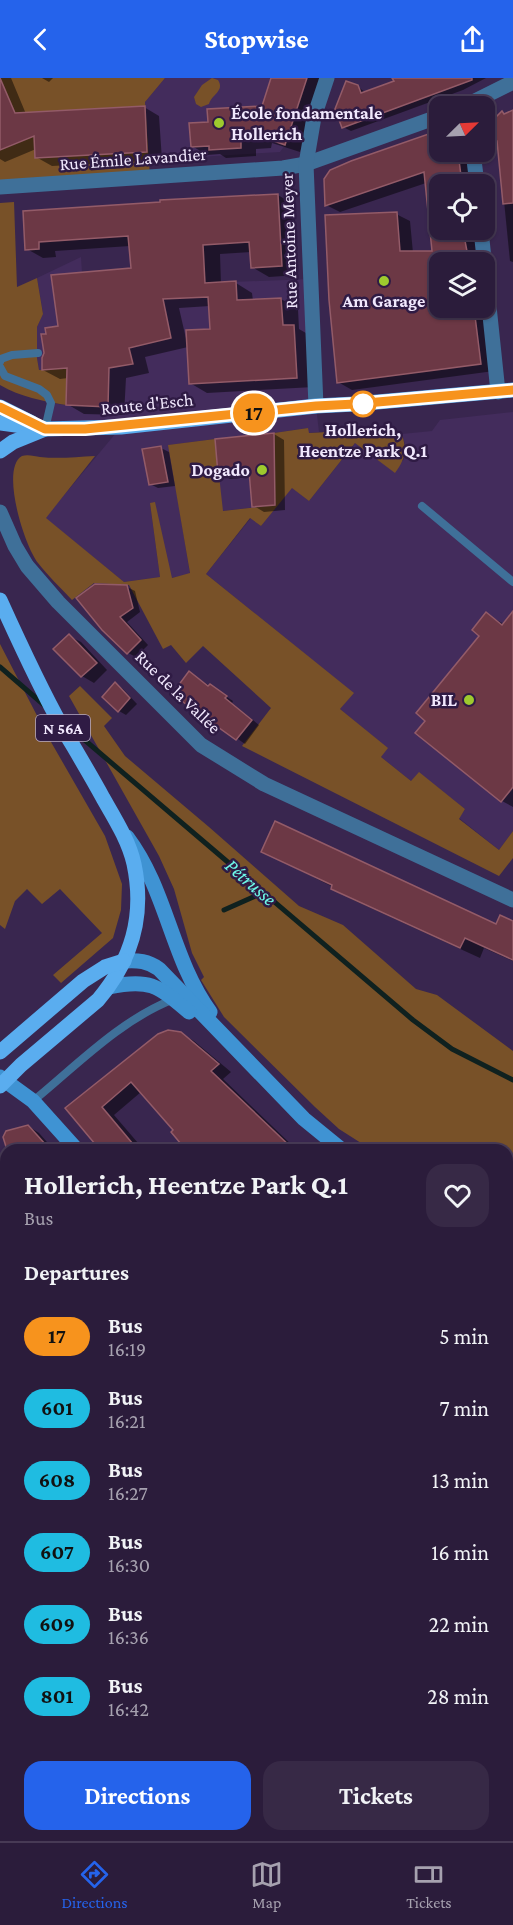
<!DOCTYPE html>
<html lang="en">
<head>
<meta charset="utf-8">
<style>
  body { margin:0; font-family:"Crimson Pro",serif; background:#372946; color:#f1f3f6; height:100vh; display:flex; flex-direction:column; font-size:22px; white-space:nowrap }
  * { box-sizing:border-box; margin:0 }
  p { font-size:20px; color:#a6a1af }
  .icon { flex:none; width:33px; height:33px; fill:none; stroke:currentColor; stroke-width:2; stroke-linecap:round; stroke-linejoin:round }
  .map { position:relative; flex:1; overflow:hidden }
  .panel { position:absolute; left:0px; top:1066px; width:513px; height:698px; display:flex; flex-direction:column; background:#2b1c3b; border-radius:18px 18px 0 0; box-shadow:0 2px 4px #0004,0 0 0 2px #473a55 }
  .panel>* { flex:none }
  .badge { padding:0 12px; border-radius:20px; font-size:21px; line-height:39px }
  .needle { width:39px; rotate:66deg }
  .buttons { position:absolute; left:429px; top:18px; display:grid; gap:12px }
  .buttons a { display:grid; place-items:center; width:66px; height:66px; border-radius:12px; background:#2b1c3b; box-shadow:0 2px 4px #0004,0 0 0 2px #473a55; font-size:30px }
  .map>.badge { position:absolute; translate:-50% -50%; box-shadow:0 0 0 3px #fff }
  h2 { padding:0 24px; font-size:22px; line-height:54px }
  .round { display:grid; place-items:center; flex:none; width:63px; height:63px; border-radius:18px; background:#372946 }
  .overview { display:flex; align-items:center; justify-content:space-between; height:102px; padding:0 24px }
  h1 { font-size:28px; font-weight:700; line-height:45px }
  .primary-button { display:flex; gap:12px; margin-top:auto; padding:12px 24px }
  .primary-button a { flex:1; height:69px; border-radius:18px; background:#2563eb; color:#fff; font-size:24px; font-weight:700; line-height:69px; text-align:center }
  .primary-button a+a { background:#372946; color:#f1f3f6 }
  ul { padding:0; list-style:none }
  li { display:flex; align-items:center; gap:18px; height:72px; padding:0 24px }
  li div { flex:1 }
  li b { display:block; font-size:22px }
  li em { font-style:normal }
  li .badge { min-width:66px; font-weight:700; text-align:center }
  header { display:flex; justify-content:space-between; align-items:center; height:78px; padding:0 24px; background:#2563eb; color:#fff; font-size:27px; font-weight:700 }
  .dock { display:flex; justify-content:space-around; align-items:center; height:84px; border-top:2px solid #473a55; background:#2b1c3b; font-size:16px; color:#a6a1af }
  .dock a { display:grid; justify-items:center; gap:3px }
  .dock .current { color:#2563eb }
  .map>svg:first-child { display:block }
</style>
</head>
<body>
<header><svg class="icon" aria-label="back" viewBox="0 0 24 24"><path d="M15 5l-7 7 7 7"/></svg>Stopwise<svg class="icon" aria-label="share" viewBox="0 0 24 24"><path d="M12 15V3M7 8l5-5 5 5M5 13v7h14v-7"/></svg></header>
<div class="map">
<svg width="513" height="1763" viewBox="0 0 513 1763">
  <rect width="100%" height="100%" fill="#39264f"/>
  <!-- built -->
  <g fill="#432c5c">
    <path d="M165,0H307L285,67L280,74L149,82L145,24Z"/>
    <path d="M152,172L163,222L206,219L207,205L310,201L316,328L319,354L308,355V350L274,355L275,427L222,433L215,361L169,367L190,496L171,500L150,425L160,499L124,504L45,440L121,349L45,351L51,325L65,327L67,291L39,292L37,280V249L43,235L37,200L81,179L82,195L130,190L129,174Z"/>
    <path d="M513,334V753L499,772L459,740L465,731L419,695L411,703L381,679L387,670L340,631L353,615L206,496L251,440L261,448L292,409L309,423L356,364L403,383L406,370L402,356L432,353L440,342Z"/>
    <path d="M0,1119L6,1142V1758H507V1546L513,1552V1763H0Z"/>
  </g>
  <!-- green -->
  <g fill="#785128">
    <path d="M0,0H165L145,24L150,99L0,109Z"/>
    <path d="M212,0L218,2C225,13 212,16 209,26L201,29L196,26L194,19L202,7Z"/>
    <path d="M14,124L17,209L37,200L43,236L37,249V280L39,292L67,290L66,327C42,323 21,319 0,307V125Z"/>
    <path d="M308,350L309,355L386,351L402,356C407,373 405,381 395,395L355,365L309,423L292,410L261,448L250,440L206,496L354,615L340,631L388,670L381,679L411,703L419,694L465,731L459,741L499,772L513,753V780L499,798L242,668L271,630L203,568L186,585L171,567L163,571L129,507L94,505L72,522C61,510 48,498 38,485C24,467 0,390 22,378C27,376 35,378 40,379C58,381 76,379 95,378L46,440L124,504L160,499L150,425L155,424L172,500L190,495L168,367L215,361L223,433L275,427L274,355Z"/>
    <path d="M0,566L47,657L105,758L122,806L121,832L113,860L61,905L53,897L102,855L60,811L42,826L27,811L15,823L5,851L0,847Z"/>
    <path d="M80,608L112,640L104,648L125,678L209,749L299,828L343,847L416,911L437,917L513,973V1104H507V1072H372L339,1051L315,1029L224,939L201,902L204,899L192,875L174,811L159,778L69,618Z"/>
    <path d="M6,1707V1758H143L145,1763H0V1708Z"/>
  </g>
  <!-- shadow -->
  <g fill="#0007" fill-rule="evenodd">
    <path d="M0,0H11L26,36L144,29L159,38L162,82L52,88L36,79V71L5,84L0,81Z"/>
    <path d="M42,0H53L49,4Z"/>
    <path d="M273,0H324L300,74L272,65L271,70L256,71V78L226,80L220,76L207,77L192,68L210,46L263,29Z"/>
    <path d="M400,0H486L463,12L351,53L343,49L357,8L366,15L396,4Z"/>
    <path d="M513,33V184L510,183L498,63L505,37Z"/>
    <path d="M440,74H469L473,106H440V152H475L482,184H440V230H484L494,293L352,312L338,304L396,136L410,143L413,175L433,174L426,105L340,134L326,127Z"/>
    <path d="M278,117L294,127L298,197L269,199L252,189L251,174L220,176L221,206L236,205L252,215L253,223L281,221L298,231L299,251L311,258L314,309L207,315L190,305L188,269L145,279L149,295L126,300L124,337L84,336L67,326L68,300L60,301L43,292L60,250L132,192L130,168L55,173L56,179L43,180L27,171L24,134ZM210,228L211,252L187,265L179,230Z"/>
    <path d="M274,356L284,362L285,432L264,434L254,428L251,399L230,401L219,395Z"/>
    <path d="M161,370L169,374L175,408L158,410L150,406Z"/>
    <path d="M127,509L135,513L140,534L127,544L148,567L136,579L128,575L103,551Z"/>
    <path d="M486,536L504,546L513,536V729L502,723L481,557Z"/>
    <path d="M69,558L81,564L107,592L94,605L82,598L56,571Z"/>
    <path d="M190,595L233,623L232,625L259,647L245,666L174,616Z"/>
    <path d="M116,606L123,611L137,626L126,637L119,633Z"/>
    <path d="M263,774L497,848L513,844V883L484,870L480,880L351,821L332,810L333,809Z"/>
    <path d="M181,955L194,963L231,994L223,1001L297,1072H188L173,1054L175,1052L141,1014L114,1037L144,1072H102L67,1031Z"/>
    <path d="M28,1048L39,1055L54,1072H9L5,1059Z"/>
    <path d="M507,1156L513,1157V1279L507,1280Z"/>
    <path d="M0,1182L6,1185V1380L0,1355Z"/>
    <path d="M507,1304L513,1314V1372L507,1376Z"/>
    <path d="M6,1420V1619L0,1623V1423Z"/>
    <path d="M513,1421V1528L507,1521V1426Z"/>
    <path d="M507,1572L513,1578V1602L507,1607Z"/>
    <path d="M513,1629V1638L508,1634Z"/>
    <path d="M513,1651V1763H439L436,1758H507V1655Z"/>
    <path d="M190,1758H258L260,1763H192Z"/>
    <path d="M269,1758H338L341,1763H271Z"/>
  </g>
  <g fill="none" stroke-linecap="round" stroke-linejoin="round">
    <!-- stream -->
    <g stroke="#0f211f" stroke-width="5">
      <path d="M0,589L44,627"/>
      <path d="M67,647L413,942L452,971L513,1002"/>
      <path d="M224,832L262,815"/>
    </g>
  </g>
  <!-- building -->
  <g fill="#6c3845" stroke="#935b68" stroke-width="1.5">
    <path d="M0,0L15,35L145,28L147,74L35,80L34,58L0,72Z"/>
    <path d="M271,0H307L285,67L257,57L256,62L241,63V70L209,72V68L191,69L189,45L208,44L207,31L262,28Z"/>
    <path d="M392,0H472V2L342,50L335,31L346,3L358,7L361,15L394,3Z"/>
    <path d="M513,32V125L503,126L497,63L491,60L489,49L493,42L502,33L504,36Z"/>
    <path d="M440,52V74H458L461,98L440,102V152H463L469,184H440V230H474L481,286L337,305L329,222L325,137L397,134L400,173H432L424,94L325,128L324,101L330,92L351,83Z"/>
    <path d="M278,116L282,188L251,190L249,164L203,167L205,205L236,203L237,222L281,220L283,247H294L297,300L189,306L186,252L210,251L208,219L163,221L171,260L129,270L133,286L109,290L108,329L66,327L67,290L42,292V280L44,275L41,256H46L45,250L58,248L51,197L131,190L128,158L39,164V171L25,172L23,133L160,124V122Z"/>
    <path d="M274,355L275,427L252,429L249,393L218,396L215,361Z"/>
    <path d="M161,368L168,404L149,407L142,371Z"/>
    <path d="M95,506L127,507L133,530L120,539L141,562L127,576L102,552L76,520Z"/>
    <path d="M513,533V709L501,724L415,655L425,643L416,635L479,558L472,552L486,534L502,547Z"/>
    <path d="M69,556L97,585L81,599L53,571Z"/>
    <path d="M189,593L208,608L210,606L227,618L225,620L252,642L236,662L172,616Z"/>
    <path d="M115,604L130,620L118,634L102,619Z"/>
    <path d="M275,743L496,846L500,837L513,843V882L465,860L460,870L331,811L332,807L261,774Z"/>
    <path d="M168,952L181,954L219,986L211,993L294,1072H186L171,1054L173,1052L131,1004L102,1029L138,1072H100L65,1030L158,956Z"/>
    <path d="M28,1047L46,1067L35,1072H7L3,1059L6,1053Z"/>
  </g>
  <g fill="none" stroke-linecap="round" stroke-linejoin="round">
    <!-- lane -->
    <g stroke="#3f7099" stroke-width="8">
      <path d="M0,284L1,281L12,277L38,275"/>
      <path d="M0,289L5,298L39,311L47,317L51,325L45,351"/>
      <path d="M422,428L513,504"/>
      <path d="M33,1023C77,987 120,942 174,921"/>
    </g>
    <!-- street -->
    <g stroke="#3f7099" stroke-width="15">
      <path d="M465,28L513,4"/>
      <path d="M473,74L477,106"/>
      <path d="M0,109L283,90L306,86L440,38"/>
      <path d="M481,152L498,314"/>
      <path d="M316,328L306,86L314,39L327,0"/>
      <path d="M0,434L15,468L27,488L58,524L201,667L264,706L513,822"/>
      <path d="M507,1393L513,1390"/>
      <path d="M0,1491L6,1489"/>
      <path d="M507,1610L513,1605"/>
    </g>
    <!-- secondary -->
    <g stroke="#3f93d3" stroke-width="15">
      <path d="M127,759C167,812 171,880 210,934"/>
      <path d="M124,883C138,882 148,883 159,891L304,1041L342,1072"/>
      <path d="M109,909C150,900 158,908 189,934"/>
      <path d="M0,999L33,1023L77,1072"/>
      <path d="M507,1120L513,1121"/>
      <path d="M507,1546L513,1552"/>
    </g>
    <!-- primary -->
    <g stroke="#5aadef" stroke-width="15">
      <path d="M0,329L32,345"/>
      <path d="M0,345L45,351L121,349L316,328L355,326L513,312"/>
      <path d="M0,373L13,364L45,351"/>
      <path d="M0,522C19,564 39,608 62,649C76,673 90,696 103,720C115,741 129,763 134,786C145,838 132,882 98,922L21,987L0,1008"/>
      <path d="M0,974L83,903L105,889L124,883"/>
      <path d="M0,1119L6,1142"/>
      <path d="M166,1758L168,1763"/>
    </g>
  </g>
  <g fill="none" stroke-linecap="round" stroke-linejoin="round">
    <defs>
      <path id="line" d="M0,329L45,351H85L316,328L355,326L513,312"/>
    </defs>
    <!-- line casing -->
    <use href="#line" stroke="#fff" stroke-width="14"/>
    <!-- line -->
    <use href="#line" stroke="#f7931d" stroke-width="9"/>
  </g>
  <!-- markers -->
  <g fill="#9eca2e" stroke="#2f1b44" stroke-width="2">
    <circle cx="219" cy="45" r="6"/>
    <circle cx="384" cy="203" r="6"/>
    <circle cx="262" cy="392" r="6"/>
    <circle cx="469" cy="622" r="6"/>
  </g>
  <circle fill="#fff" stroke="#f7931d" stroke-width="3" cx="363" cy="326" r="12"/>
  <g text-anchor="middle" stroke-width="5" stroke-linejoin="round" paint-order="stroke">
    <!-- shield labels -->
    <rect fill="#2f1b44" stroke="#b7aac6" stroke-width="1.5" x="36" y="637" width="54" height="26" rx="4.5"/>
    <g font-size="16" font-weight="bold" fill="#f1e8fd">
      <text x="63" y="656">N 56A</text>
    </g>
    <!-- poi labels -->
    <g font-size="18" font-weight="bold" fill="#f1e8fd" stroke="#2f1b44" text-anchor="end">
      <text x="231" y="41" text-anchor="start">École fondamentale<tspan x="231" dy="21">Hollerich</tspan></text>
      <text x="384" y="229" text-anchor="middle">Am Garage</text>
      <text x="250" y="398">Dogado</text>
      <text x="457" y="628">BIL</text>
    </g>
    <!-- street labels -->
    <g font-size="18" fill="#f1e8fd" stroke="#2f1b44">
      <text transform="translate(133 81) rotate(-4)" y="6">Rue Émile Lavandier</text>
      <text transform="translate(289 163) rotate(-92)" y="6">Rue Antoine Meyer</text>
      <text transform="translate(147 326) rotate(-6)" y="6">Route d'Esch</text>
      <text transform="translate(178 614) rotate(44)" y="6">Rue de la Vallée</text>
    </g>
    <!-- stop labels -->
    <g font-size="18" font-weight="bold" fill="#f1e8fd" stroke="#2f1b44">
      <text x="363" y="358">Hollerich,<tspan x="363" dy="21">Heentze Park Q.1</tspan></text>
    </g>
    <!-- water labels -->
    <g font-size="20" font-style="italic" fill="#6ef9e9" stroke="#2f1b44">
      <text transform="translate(251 804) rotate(41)" y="7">Pétrusse</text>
    </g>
  </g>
</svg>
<div class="buttons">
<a><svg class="needle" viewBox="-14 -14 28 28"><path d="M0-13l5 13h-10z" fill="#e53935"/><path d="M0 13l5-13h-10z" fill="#a6a1af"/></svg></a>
<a><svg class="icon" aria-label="locate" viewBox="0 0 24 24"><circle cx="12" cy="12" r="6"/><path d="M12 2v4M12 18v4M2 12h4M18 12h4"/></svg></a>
<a><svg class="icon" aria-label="layers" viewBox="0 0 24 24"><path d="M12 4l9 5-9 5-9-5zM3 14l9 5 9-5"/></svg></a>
</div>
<b class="badge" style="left:254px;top:335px;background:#f7931d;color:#111">17</b>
<section class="panel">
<div class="overview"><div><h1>Hollerich, Heentze Park Q.1</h1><p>Bus</p></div><a class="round"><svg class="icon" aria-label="heart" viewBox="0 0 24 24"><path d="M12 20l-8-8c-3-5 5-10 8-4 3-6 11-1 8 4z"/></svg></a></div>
<h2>Departures</h2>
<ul>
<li><span class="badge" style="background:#f7931d;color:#111">17</span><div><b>Bus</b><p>16:19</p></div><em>5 min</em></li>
<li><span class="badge" style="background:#1fbce1;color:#111">601</span><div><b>Bus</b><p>16:21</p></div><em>7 min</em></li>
<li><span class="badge" style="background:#1fbce1;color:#111">608</span><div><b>Bus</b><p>16:27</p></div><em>13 min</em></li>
<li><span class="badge" style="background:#1fbce1;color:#111">607</span><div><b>Bus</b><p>16:30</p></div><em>16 min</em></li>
<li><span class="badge" style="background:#1fbce1;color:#111">609</span><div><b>Bus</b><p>16:36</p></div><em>22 min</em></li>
<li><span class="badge" style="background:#1fbce1;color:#111">801</span><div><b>Bus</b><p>16:42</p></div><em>28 min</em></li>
</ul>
<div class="primary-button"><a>Directions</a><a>Tickets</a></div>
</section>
</div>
<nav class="dock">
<a class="current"><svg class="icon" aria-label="directions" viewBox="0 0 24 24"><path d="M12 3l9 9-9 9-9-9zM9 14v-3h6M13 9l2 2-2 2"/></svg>Directions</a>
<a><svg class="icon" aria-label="map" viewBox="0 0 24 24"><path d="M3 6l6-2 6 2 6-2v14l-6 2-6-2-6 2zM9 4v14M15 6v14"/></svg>Map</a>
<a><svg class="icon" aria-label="tickets" viewBox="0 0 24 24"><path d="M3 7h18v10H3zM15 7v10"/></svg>Tickets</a>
</nav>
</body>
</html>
